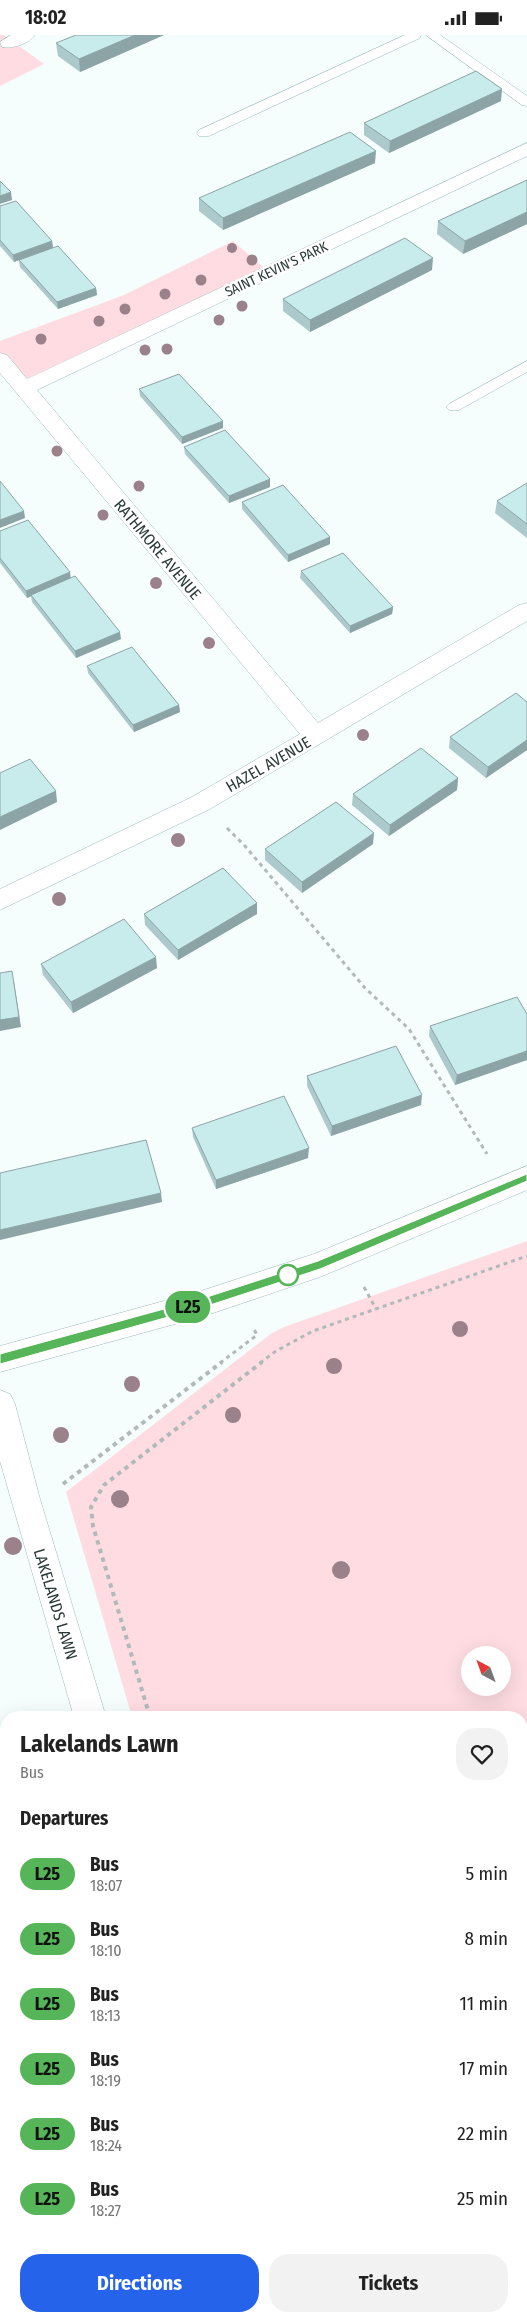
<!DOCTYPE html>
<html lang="en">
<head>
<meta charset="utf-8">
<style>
  body { margin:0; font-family:"Fira Sans Condensed",sans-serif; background:#f2f2f2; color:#222; height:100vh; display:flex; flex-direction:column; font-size:19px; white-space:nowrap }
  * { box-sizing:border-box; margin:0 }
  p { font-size:16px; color:#767676 }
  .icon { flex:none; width:28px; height:28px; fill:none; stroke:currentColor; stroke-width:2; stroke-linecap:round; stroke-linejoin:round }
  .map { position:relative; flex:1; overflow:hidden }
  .panel { position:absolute; left:0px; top:1676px; width:528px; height:611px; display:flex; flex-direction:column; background:#fff; border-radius:20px 20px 0 0; box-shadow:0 5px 20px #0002 }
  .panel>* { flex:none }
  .badge { padding:0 10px; border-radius:16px; font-size:18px; line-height:32px }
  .needle { width:32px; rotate:319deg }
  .controls { position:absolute; left:461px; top:1611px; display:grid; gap:10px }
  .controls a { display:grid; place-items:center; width:50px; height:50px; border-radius:50%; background:#fff; box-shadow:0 5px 20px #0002; font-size:25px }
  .map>.badge { position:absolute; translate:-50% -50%; box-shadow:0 0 0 2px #fff }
  h2 { padding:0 20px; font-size:19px; line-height:45px }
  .round { display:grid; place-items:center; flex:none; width:52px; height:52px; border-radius:20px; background:#f2f2f2 }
  .overview { display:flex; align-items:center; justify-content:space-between; height:85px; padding:0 20px }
  h1 { font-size:24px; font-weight:700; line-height:38px }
  .primary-button { display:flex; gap:10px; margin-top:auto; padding:10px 20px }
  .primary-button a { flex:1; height:58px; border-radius:20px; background:#2563eb; color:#fff; font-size:20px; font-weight:700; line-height:58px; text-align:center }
  .primary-button a+a { background:#f2f2f2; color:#222 }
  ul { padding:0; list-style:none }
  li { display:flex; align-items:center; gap:15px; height:65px; padding:0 20px }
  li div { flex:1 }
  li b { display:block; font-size:19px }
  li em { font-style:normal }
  li .badge { min-width:55px; font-weight:700; text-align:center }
  .status { display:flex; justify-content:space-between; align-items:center; height:35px; padding:0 25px; background:#fff; direction:ltr }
  .status svg { height:14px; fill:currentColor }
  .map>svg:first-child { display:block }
</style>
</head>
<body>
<div class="status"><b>18:02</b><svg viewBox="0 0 49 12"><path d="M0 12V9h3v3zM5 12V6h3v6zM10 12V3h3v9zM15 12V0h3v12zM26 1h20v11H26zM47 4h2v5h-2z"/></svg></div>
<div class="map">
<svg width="527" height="2287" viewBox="0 0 527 2287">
  <rect width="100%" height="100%" fill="#f6fdfd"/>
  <!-- green -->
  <g fill="#fedce2" fill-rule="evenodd">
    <path d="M0,0H4L44,29L0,51Z"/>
    <path d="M233,206L269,237L24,353L0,325V306L124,260Z"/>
    <path d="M527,1206V2135L521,2136V1682H132L66,1457L272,1298L284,1292ZM470,1620H502V1652H470Z"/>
  </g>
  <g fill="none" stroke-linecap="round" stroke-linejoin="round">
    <defs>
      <g id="service">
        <path d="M405,0H421L420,3L209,101H199L197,98L199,95Z"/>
        <path d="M426,0H440L527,61V71L522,70Z"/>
        <path d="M527,326V337L459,375H449L446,372L449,369Z"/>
      </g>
      <g id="minor">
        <path d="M11,0H35C29,9 12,14 2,12L0,7Z"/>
        <path d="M527,108V121L37,355L318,688L519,570L527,568V586L210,774L0,875V854L192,762L300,699L0,338V318L7,320L27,344Z"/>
        <path d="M0,1355L10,1359L15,1369L40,1464L106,1682H74L0,1426Z"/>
        <path d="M527,2166V2202L521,2203V2167Z"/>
        <path d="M103,2281H158L155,2287H100Z"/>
      </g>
      <path id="tertiary" d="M527,1131V1155L320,1242L204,1281L0,1337V1311L204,1255L314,1219Z"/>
    </defs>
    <!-- service casing -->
    <use href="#service" stroke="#9abcbd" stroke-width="1"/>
    <!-- minor casing -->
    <use href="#minor" stroke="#9abcbd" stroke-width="1"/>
    <!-- tertiary casing -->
    <use href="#tertiary" stroke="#9abcbd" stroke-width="1"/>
    <!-- path-far1 -->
    <g stroke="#b0baba" stroke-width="3" stroke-dasharray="4 4" stroke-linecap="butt">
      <path d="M227,793L245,811L365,953L409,994L487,1119"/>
      <path d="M364,1252L376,1274"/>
      <path d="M220,1328L257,1300L253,1292"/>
      <path d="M260,1328L276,1316L313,1296L527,1221"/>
    </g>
    <!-- path -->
    <g stroke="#b0baba" stroke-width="4" stroke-dasharray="4.5 4.5" stroke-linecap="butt">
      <path d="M63,1449L222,1327"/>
      <path d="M150,1682L93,1491L91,1472L104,1450L262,1327"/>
      <path d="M521,2093L527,2091"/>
    </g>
    <!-- service -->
    <use href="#service" fill="#fff" fill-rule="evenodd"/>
    <!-- minor -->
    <use href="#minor" fill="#fff" fill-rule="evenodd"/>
    <!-- tertiary -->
    <use href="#tertiary" fill="#fff" fill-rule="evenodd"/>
  </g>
  <!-- trees -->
  <g fill="#9b8189">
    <circle cx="232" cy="213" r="5"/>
    <circle cx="252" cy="225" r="5.5"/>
    <circle cx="201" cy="245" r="5.5"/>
    <circle cx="165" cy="259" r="5.5"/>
    <circle cx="242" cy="271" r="5.5"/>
    <circle cx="125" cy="274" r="5.5"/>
    <circle cx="219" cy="285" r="5.5"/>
    <circle cx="99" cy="286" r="5.5"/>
    <circle cx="41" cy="304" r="5.5"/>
    <circle cx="167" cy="314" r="5.5"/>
    <circle cx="145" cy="315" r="5.5"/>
    <circle cx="57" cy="416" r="5.5"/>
    <circle cx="139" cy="451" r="5.5"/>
    <circle cx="103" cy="480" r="5.5"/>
    <circle cx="156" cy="548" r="6"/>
    <circle cx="209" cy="608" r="6"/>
    <circle cx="363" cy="700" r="6"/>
    <circle cx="178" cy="805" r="7"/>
    <circle cx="59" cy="864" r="7"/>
    <circle cx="460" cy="1294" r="8"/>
    <circle cx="334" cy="1331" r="8"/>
    <circle cx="132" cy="1349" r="8"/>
    <circle cx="233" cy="1380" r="8"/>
    <circle cx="61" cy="1400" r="8"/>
    <circle cx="120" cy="1464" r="9"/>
    <circle cx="13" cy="1511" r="9"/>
    <circle cx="341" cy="1535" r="9"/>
  </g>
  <!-- wall -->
  <g fill="#accacb">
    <path d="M164,0L80,37L58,21L56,8Z"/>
    <path d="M501,66L389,118L364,100V88Z"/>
    <path d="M375,128L223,195L199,176V163Z"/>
    <path d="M527,145V189L463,219L437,199L438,186Z"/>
    <path d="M0,171L52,206L53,213L96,253L97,260L58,274L20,232L19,225L14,227L0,211Z"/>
    <path d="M432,235L310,297L283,276V264Z"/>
    <path d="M139,354L223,393L182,409L140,361Z"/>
    <path d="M184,412L270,444V452L229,468L185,419Z"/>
    <path d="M527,448V503L495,478L497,466Z"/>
    <path d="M242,467L330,509L288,527L242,474Z"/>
    <path d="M0,496L71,543L121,604L76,623L32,567L31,561L27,563L0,528Z"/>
    <path d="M301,536L393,572L392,579L350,598L300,543Z"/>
    <path d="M87,631L179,670L180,677L134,697L88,638Z"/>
    <path d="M527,667V715L486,743L449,713L450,702Z"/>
    <path d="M458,743L457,755L389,801L352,770L353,759Z"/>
    <path d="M373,809L302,858L265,825V814Z"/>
    <path d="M257,868V879L178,925L145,890L144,879Z"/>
    <path d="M41,929L157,933L73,978L43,940Z"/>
    <path d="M527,979V1025L455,1050L429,1001L430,991Z"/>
    <path d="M307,1041L421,1070L331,1101L307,1051Z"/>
    <path d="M192,1093L308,1123L216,1154L193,1102Z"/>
  </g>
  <!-- shaded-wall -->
  <g fill="#8ca4a5">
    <path d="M135,0H164L80,37L79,24Z"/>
    <path d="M502,54L501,66L389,118L390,106Z"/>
    <path d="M376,116L375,128L223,195V183Z"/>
    <path d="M11,157L12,165L0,169V161Z"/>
    <path d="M527,177V189L463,219L465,206Z"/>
    <path d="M52,206L53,213L14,227L13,220Z"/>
    <path d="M433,223L432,235L310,297V285Z"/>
    <path d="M96,253L97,260L58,274L57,267Z"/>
    <path d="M223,386V393L182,409V402Z"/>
    <path d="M270,444V452L229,468V461Z"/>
    <path d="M24,476L25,483L0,493V485Z"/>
    <path d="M330,502V509L288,527V520Z"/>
    <path d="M70,537L71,544L27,563L26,556Z"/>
    <path d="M393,572L392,579L350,598V591Z"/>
    <path d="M120,597L121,604L76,623L75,616Z"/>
    <path d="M179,670L180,677L134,697L133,690Z"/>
    <path d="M527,705V715L486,743L488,732Z"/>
    <path d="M458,743L457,755L389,801L390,790Z"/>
    <path d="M56,756L57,767L0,795V782Z"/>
    <path d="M374,798L373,809L302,858V847Z"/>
    <path d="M257,868V879L178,925V915Z"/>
    <path d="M156,922L157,933L73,978L71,967Z"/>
    <path d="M14,947L21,992L0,996V985Z"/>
    <path d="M527,1016V1025L455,1050L457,1040Z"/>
    <path d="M422,1060L421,1070L331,1101L332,1091Z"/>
    <path d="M309,1113L308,1123L216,1154V1145Z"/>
    <path d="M161,1158L162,1167L0,1205V1195Z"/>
    <path d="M0,1868L6,1895V1903L0,1876Z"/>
    <path d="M6,1936V1941L0,1943V1938Z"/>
    <path d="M6,2127V2129L0,2132V2129Z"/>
  </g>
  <!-- building -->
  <g fill="#c8ebec" stroke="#8ca4a5">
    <path d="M76,0H135L79,24L56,8Z"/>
    <path d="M476,36L502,54L390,106L364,88Z"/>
    <path d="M350,97L376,116L223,183L199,163Z"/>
    <path d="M527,145V177L465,206L438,186Z"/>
    <path d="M0,146L11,157L0,161Z"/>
    <path d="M16,166L52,206L13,220L0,205V171Z"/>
    <path d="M405,203L433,223L310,285L283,264Z"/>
    <path d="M58,211L96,253L57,267L19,225Z"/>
    <path d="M179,339L223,386L182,402L139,354Z"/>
    <path d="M225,395L270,444L229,461L184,412Z"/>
    <path d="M0,446L24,476L0,485Z"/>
    <path d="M527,448V489L497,466Z"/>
    <path d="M283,450L330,502L288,520L242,467Z"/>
    <path d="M28,485L70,537L26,556L0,523V496Z"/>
    <path d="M343,518L393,572L350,591L301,536Z"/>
    <path d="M75,541L120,597L75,616L31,560Z"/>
    <path d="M132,612L179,670L133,690L87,631Z"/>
    <path d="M516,658L527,667V705L488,732L450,702Z"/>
    <path d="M421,713L458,743L390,790L353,759Z"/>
    <path d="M30,724L56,756L0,782V738Z"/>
    <path d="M336,767L374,798L302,847L265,814Z"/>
    <path d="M223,833L257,868L178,915L144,879Z"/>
    <path d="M124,884L156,922L71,967L41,929Z"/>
    <path d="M12,936L19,982L0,985V938Z"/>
    <path d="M517,962L527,979V1016L457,1040L430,991Z"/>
    <path d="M396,1011L422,1060L332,1091L307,1041Z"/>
    <path d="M284,1061L309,1113L216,1145L192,1093Z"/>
    <path d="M146,1105L161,1158L0,1195V1138Z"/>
    <path d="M0,1876L6,1903V1936L0,1938Z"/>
    <path d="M6,1977V2127L0,2129V1979Z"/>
  </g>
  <!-- line -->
  <path fill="#56b559" stroke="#fff" d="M527,1139V1146L320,1234L204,1272L0,1329V1319L204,1263L318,1226Z"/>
  <!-- markers -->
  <circle fill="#fff" stroke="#56b559" stroke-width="2.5" cx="288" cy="1240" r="10"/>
  <g text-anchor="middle" stroke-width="5" stroke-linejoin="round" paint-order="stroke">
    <!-- far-street labels -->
    <g font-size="14" fill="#2b3939" stroke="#fff">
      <text transform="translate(276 234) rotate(-25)" y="5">SAINT KEVIN'S PARK</text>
    </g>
    <!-- street labels -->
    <g font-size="16" fill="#2b3939" stroke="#fff">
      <text transform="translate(158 514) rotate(50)" y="6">RATHMORE AVENUE</text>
      <text transform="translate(268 729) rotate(-30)" y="6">HAZEL AVENUE</text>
      <text transform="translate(56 1569) rotate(73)" y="6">LAKELANDS LAWN</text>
    </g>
  </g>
</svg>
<div class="controls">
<a><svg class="needle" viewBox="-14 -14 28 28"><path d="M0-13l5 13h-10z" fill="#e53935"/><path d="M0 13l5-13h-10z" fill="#767676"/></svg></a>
</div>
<b class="badge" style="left:188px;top:1272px;background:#56b559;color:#111">L25</b>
<section class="panel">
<div class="overview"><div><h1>Lakelands Lawn</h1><p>Bus</p></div><a class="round"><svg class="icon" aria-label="heart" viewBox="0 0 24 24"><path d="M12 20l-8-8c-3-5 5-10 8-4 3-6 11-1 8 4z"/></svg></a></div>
<h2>Departures</h2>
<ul>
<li><span class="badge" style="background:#56b559;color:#111">L25</span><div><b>Bus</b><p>18:07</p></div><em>5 min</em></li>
<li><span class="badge" style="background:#56b559;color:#111">L25</span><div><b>Bus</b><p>18:10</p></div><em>8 min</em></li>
<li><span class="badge" style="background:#56b559;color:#111">L25</span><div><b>Bus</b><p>18:13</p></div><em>11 min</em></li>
<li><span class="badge" style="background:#56b559;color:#111">L25</span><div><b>Bus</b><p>18:19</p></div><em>17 min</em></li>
<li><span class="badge" style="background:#56b559;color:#111">L25</span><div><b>Bus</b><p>18:24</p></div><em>22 min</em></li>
<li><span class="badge" style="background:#56b559;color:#111">L25</span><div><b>Bus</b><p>18:27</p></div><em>25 min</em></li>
</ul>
<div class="primary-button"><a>Directions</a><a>Tickets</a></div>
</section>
</div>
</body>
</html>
